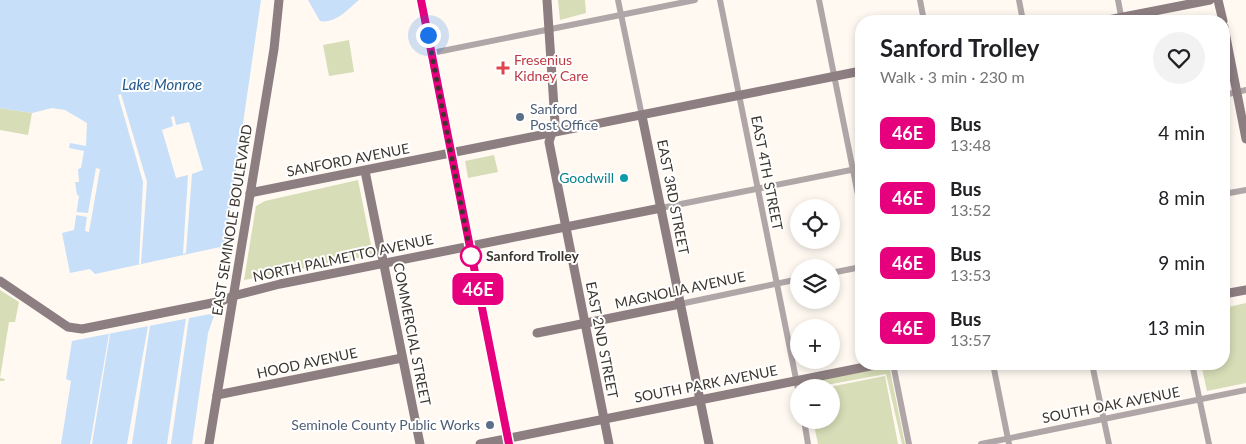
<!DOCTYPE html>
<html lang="en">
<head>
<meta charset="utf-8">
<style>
  body { margin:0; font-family:Lato,sans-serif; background:#f2f2f2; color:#202124; height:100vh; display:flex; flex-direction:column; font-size:19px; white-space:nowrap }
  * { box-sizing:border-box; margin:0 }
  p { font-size:16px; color:#757577 }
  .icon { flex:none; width:28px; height:28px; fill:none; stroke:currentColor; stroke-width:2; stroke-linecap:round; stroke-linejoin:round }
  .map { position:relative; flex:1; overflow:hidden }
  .drawer { position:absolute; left:855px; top:15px; width:375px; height:355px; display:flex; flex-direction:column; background:#fff; border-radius:20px; box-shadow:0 2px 8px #0003 }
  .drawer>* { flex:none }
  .badge { padding:0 10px; border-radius:8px; font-size:18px; line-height:32px }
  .tools { position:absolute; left:790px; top:199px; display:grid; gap:10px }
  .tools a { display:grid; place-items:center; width:50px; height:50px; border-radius:50%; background:#fff; box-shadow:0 2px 8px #0003; font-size:25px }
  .you { position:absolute; width:25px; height:25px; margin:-12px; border:4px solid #fff; border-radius:50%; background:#1a73e8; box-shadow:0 0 0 8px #1a73e833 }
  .map>.badge { position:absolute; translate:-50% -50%; box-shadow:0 0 0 2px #fff }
  .round { display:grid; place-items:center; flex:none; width:52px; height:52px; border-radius:26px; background:#f2f2f2 }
  .summary { display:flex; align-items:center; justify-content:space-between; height:85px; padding:0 25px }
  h1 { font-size:24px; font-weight:700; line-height:38px }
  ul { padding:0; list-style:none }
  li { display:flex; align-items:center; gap:15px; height:65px; padding:0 25px }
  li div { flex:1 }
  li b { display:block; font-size:19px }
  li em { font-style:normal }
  li .badge { min-width:55px; font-weight:700; text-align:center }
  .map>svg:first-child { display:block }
</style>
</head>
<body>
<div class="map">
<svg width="1246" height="444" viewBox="0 0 1246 444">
  <rect width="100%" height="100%" fill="#fff9f2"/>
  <!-- green -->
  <g fill="#d7ddb7">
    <path d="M558,0H585L586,13L560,20Z"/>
    <path d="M349,40L354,72L329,76L323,45Z"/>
    <path d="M0,108L32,113L28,135L0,130Z"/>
    <path d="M494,155L498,172L468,178L465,161Z"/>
    <path d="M358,180L373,255L244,280L256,206L265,201Z"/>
    <path d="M0,290L19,302L15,322H9L0,378L5,379L4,381H0Z"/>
    <path d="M1246,303V383L1207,391L1201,364H1224V308Z"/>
    <path d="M889,365L905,444H902L886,374L815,387H801L800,383Z"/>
    <path d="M885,376L898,444H818L813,420H831V388L829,387Z"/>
  </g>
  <!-- water -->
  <g fill="#c7dff8">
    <path d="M0,0H261L225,246L95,274L90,269L70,273L62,233L74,230L79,196L77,195L75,182H79L78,169L81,168L84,151L69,148L70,143L86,146L87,123L65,110L52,108L32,113L0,108Z"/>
    <path d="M308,0H359C348,9 336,24 320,21Z"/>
    <path d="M215,313L208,333L192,444H61L71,381L66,379L72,341Z"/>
  </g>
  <!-- pier -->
  <g fill="#fff9f2">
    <path d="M121,94L147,182L141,264H139L143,182L118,95Z"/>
    <path d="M174,116L176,125L189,122L203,170L192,174L186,253L183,254L188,175L176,178L162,130L173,126L171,117Z"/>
    <path d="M96,168L100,169L89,232L85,231L87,217L76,215V212L88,213Z"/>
    <path d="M186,318H189L171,444H167Z"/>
    <path d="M148,326H150L132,444H127Z"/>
    <path d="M109,334H110L92,444H90Z"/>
  </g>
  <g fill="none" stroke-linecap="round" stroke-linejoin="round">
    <!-- street -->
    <g stroke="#b0a6a8" stroke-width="6">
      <path d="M618,0L642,116"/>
      <path d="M720,0L799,394"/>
      <path d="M819,0L861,210"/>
      <path d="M920,0L924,21"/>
      <path d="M1019,0L1023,21"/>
      <path d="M1118,0L1122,21"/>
      <path d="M432,53L695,0"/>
      <path d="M1224,95L1246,90"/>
      <path d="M1224,194L1246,190"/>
      <path d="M661,208L861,168"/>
      <path d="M831,273L861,267"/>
      <path d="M680,304L799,279"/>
      <path d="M893,364L909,444"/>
      <path d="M993,364L1009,444"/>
      <path d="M1092,364L1109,444"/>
      <path d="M1192,364L1209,444"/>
      <path d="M804,420L808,444"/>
      <path d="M981,444L1246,390"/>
    </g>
    <!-- secondary -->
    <g stroke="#8d7e81" stroke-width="9">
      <path d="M421,0L509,444"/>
      <path d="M547,0L555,123L549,142L609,444"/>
      <path d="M1218,0L1223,21"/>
      <path d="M1103,21L1210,0"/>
      <path d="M1224,27L1246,139"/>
      <path d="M642,116L709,444"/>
      <path d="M365,171L420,444"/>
      <path d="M250,193L861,71"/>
      <path d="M0,281L68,327L82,329L222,301L233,296L280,284L661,208"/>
      <path d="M1224,294L1246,290"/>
      <path d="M537,333L680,304"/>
      <path d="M217,395L402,358"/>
      <path d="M209,444L274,49L279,0"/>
      <path d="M480,444L880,364"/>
    </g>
  </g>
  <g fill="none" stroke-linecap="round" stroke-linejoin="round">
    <defs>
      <path id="line" d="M421,0L509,444"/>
    </defs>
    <!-- line casing -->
    <use href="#line" stroke="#fff" stroke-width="11"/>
    <!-- line -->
    <use href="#line" stroke="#e6007e" stroke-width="8"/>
    <!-- walk -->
    <path stroke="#3c362f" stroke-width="5" stroke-dasharray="0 9" d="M428,35L471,256"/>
  </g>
  <!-- markers -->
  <path fill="#e0444e" stroke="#fff" stroke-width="2" d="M500.5 60.5h5v5h5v5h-5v5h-5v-5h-5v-5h5z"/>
  <g fill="#5c6f8a" stroke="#fff" stroke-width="2">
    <circle cx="520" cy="117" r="5"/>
    <circle cx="490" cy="425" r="5"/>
  </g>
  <circle fill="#0f9aa8" stroke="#fff" stroke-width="2" cx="624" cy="178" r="5"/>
  <circle fill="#fff" stroke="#e6007e" stroke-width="2.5" cx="471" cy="256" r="10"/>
  <g text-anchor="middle" stroke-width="4" stroke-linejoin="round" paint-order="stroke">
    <!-- health labels -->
    <g font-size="14" fill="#be3a42" stroke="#fff" text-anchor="start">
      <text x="514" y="65">Fresenius<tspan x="514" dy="16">Kidney Care</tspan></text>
    </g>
    <!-- service labels -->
    <g font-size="14" fill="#4e5e75" stroke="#fff" text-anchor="start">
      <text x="530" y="114">Sanford<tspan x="530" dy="16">Post Office</tspan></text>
      <text x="480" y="430" text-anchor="end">Seminole County Public Works</text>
    </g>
    <!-- street labels -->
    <g font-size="14" fill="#3c362f" stroke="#fff">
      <text transform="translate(348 160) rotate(-11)" y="5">SANFORD AVENUE</text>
      <text transform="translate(767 173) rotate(79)" y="5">EAST 4TH STREET</text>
      <text transform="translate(673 197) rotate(79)" y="5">EAST 3RD STREET</text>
      <text transform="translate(232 220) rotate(-81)" y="5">EAST SEMINOLE BOULEVARD</text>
      <text transform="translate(343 258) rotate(-12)" y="5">NORTH PALMETTO AVENUE</text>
      <text transform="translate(680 290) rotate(-12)" y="5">MAGNOLIA AVENUE</text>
      <text transform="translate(412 334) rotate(79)" y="5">COMMERCIAL STREET</text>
      <text transform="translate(602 340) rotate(79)" y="5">EAST 2ND STREET</text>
      <text transform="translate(307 363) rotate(-12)" y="5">HOOD AVENUE</text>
      <text transform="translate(706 384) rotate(-11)" y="5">SOUTH PARK AVENUE</text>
      <text transform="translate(1111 405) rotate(-11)" y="5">SOUTH OAK AVENUE</text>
    </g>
    <!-- culture labels -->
    <g font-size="14" fill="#0d838f" stroke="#fff" text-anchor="end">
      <text x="614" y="183">Goodwill</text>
    </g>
    <!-- stop labels -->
    <g font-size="14" font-weight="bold" fill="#3c362f" stroke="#fff" text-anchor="start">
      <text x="486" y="261">Sanford Trolley</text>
    </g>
    <!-- water labels -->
    <g font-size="15" font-style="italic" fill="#23588c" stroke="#fff">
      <text x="162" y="90">Lake Monroe</text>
    </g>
  </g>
</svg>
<div class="tools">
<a><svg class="icon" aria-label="locate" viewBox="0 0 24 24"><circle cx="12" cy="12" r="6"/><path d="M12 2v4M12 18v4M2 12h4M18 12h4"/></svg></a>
<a><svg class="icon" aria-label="layers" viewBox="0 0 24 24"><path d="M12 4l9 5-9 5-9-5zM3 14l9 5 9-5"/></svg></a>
<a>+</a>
<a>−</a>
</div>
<div class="you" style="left:428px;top:35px"></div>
<b class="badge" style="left:478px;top:289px;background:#e6007e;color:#fff">46E</b>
<section class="drawer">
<div class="summary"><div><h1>Sanford Trolley</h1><p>Walk · 3 min · 230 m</p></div><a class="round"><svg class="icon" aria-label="heart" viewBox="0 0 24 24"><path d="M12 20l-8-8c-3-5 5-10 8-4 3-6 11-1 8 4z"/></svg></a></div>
<ul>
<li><span class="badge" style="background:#e6007e;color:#fff">46E</span><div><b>Bus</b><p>13:48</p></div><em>4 min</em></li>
<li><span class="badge" style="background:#e6007e;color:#fff">46E</span><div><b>Bus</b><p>13:52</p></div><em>8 min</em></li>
<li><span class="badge" style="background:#e6007e;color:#fff">46E</span><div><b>Bus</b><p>13:53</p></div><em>9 min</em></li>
<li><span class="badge" style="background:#e6007e;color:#fff">46E</span><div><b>Bus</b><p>13:57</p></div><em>13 min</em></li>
</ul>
</section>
</div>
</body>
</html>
